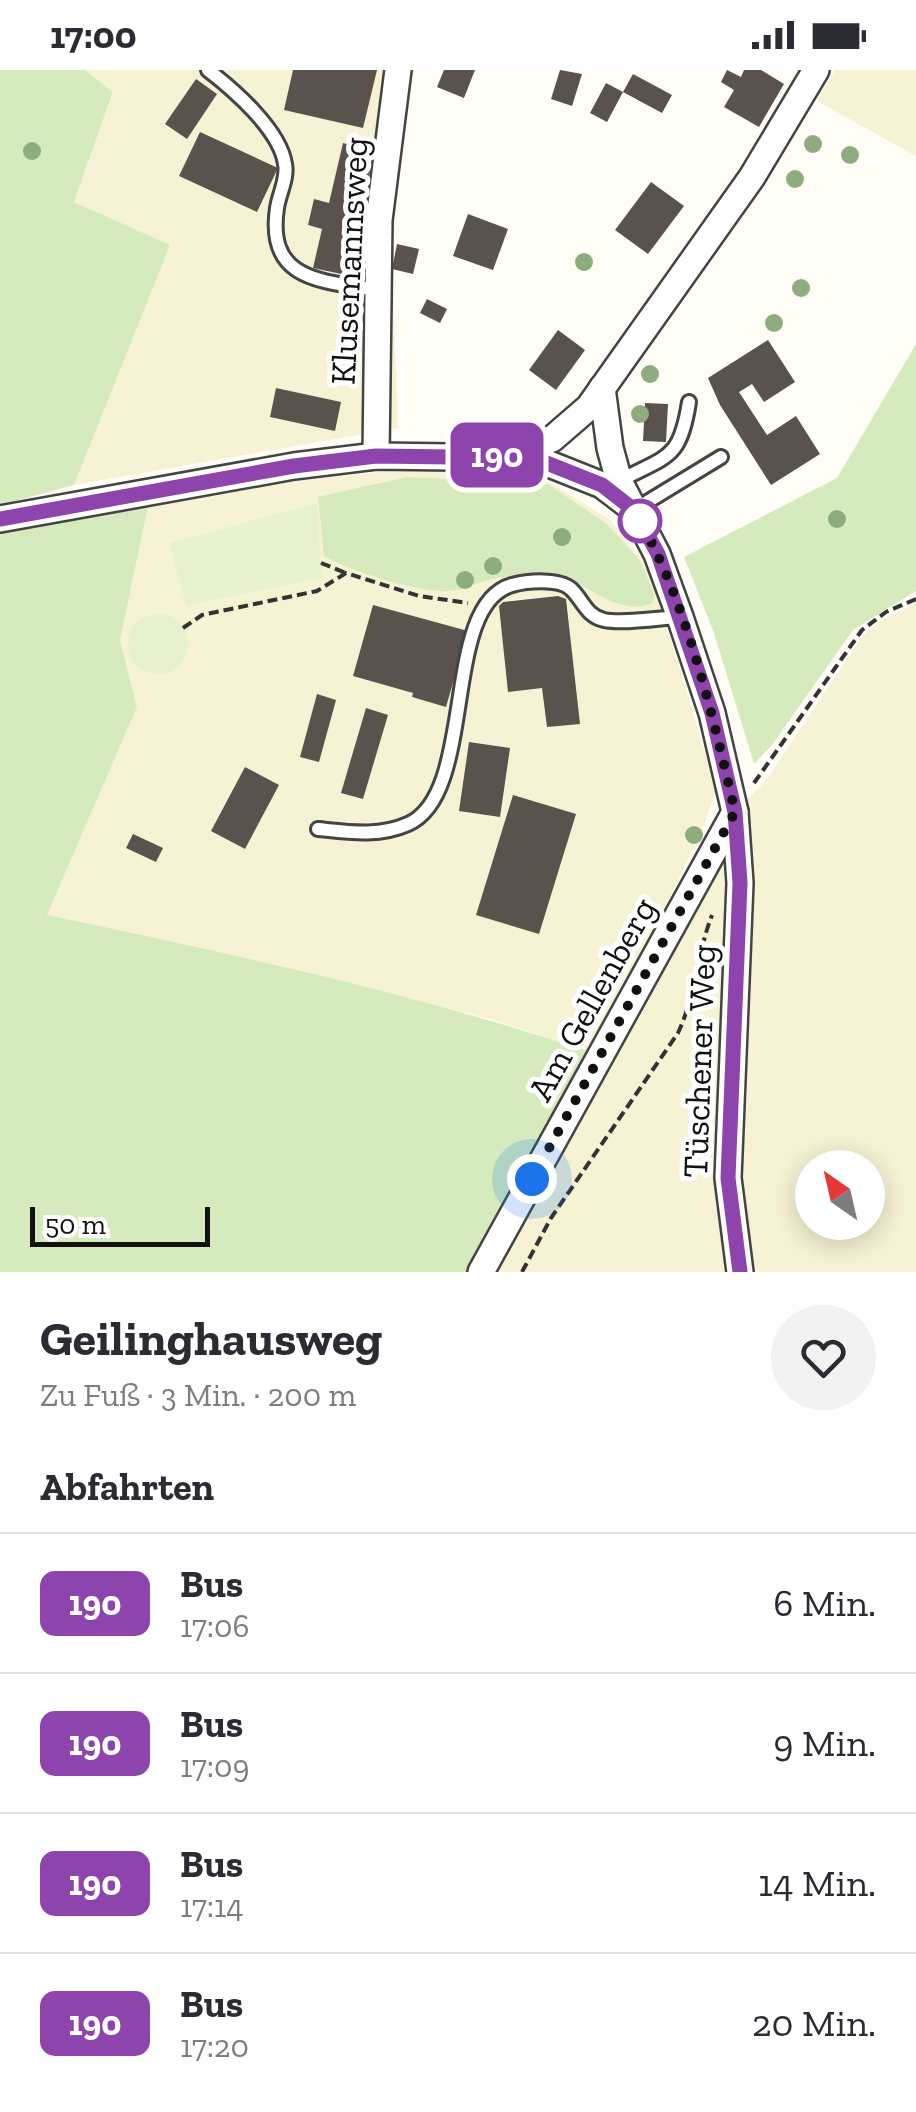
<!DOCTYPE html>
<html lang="de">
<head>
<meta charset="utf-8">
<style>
  body { margin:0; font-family:"Zilla Slab",serif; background:#f2f2f3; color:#2b2b33; height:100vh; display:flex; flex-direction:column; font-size:38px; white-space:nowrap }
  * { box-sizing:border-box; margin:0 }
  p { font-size:32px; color:#7c7c81 }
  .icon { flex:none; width:55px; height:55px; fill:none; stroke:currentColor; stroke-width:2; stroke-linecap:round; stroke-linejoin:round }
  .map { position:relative; height:1202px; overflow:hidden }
  .panel { display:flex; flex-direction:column; background:#fff; flex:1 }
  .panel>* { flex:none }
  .badge { padding:0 20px; border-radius:15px; font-size:35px; line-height:65px }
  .needle { width:65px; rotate:326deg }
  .fabs { position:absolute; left:795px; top:1080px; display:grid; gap:20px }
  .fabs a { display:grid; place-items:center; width:90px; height:90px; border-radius:50%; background:#fff; box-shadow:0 5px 25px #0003; font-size:50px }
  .scale { position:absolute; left:30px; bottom:25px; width:180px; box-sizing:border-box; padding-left:10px; border:5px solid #111; border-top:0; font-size:28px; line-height:35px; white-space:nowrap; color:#111; -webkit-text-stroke:8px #fff; paint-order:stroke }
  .you { position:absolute; width:50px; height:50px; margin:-25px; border:8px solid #fff; border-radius:50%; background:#1a73e8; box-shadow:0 0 0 15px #1a73e833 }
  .map>.badge { position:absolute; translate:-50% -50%; box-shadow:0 0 0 5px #fff }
  h2 { padding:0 40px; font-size:38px; line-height:90px }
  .round { display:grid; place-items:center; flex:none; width:105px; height:105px; border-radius:52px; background:#f2f2f3 }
  .headline { display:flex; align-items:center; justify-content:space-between; height:170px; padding:0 40px }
  h1 { font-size:48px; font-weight:700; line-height:75px }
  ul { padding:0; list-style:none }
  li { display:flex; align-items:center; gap:30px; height:140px; padding:0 40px; border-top:2px solid #e1e1e2 }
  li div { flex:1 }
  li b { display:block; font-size:38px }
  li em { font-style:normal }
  li .badge { min-width:110px; font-weight:700; text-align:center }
  .status { display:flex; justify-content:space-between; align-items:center; height:70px; padding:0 50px; background:#fff; direction:ltr }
  .status svg { height:28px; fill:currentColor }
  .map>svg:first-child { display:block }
</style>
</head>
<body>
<div class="status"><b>17:00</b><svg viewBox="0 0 49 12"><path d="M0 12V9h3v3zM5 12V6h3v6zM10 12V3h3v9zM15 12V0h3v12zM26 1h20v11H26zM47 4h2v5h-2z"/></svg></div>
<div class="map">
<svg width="916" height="1202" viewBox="0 0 916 1202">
  <rect width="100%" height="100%" fill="#fffdf5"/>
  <!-- farmland -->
  <g fill="#f6f3d4" fill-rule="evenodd">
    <path d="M85,0H414L391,157L398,358L74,415L169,175L74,132L113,23Z"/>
    <path d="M835,0H916V86L817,31Z"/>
    <path d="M407,399L550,412L610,450L641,488L653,511L716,719L705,753L597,984L491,949L47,845L137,637L120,570L148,437L290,412Z"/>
    <path d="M916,533V1202H487L746,731L767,709L861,568L883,549ZM812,1098H868V1152H812Z"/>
  </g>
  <!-- green -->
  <g fill="#d5ebbd">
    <path d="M0,0H85L113,22L74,132L170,175L74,415L0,435Z"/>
    <path d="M916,274V521L853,560L772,675L754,694L714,563L684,487L837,408Z"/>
    <path d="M407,407L548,414L607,454L639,489L655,525L652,533C620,548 587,513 558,505C544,501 504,506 489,510C476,513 464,520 451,521C417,523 354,502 324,486L318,427Z"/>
    <path d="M148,437L120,570L137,637L47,845C233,884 417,924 597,984L476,1202H0V457Z"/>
  </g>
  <!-- pitch -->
  <g fill="#e6f2cf">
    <path d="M317,433L322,508L186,536L170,473Z"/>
    <circle cx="158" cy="574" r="30"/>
  </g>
  <!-- building -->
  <g fill="#5a524d">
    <path d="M293,0H377L363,58L284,40Z"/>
    <path d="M444,0H475L464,28L437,17Z"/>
    <path d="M560,0L582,4L572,36L551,29Z"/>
    <path d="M727,0L741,7L744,0H761L784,14L759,57L724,37L734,20L721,12Z"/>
    <path d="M633,4L672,25L662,43L623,22L607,52L590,43L606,13L623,22Z"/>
    <path d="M196,9L217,24L187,69L165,54Z"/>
    <path d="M200,62L278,98L257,142L179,106Z"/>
    <path d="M343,73L375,81L346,205L313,198L322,159L308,155L314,129L329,133Z"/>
    <path d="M651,112L684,136L648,184L615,160Z"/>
    <path d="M468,144L508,159L493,200L453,186Z"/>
    <path d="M397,174L419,179L413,204L392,199Z"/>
    <path d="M427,229L447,239L440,253L420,243Z"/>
    <path d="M558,260L585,280L556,320L529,300Z"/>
    <path d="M768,270L795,312L764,332L752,314L739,322L767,365L796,346L820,384L771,415L720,335L708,308Z"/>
    <path d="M276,318L341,332L335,361L270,347Z"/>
    <path d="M645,333L668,334L666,372L643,371Z"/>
    <path d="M558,526L566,529L580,654L547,657L542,618L508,622L499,536L503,532Z"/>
    <path d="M373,535L468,561L446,637L412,627L413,623L353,606Z"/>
    <path d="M317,624L336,630L319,692L300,687Z"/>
    <path d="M366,638L388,645L363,729L341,723Z"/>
    <path d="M469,672L510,678L500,747L459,741Z"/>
    <path d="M245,697L279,715L245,779L211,761Z"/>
    <path d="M513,725L576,744L539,864L476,845Z"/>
    <path d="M133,764L163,778L156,792L126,778Z"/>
  </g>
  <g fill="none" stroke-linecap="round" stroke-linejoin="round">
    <defs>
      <g id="lane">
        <path d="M208,0C234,20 280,60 285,94C288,108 279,124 277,138C266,212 323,211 378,220"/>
        <path d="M619,411C668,385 680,390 689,332"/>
        <path d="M634,440L721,387"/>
        <path d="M318,759C348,762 379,767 408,754C478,723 440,535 512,515C527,511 559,508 571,519C583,530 586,546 604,550C623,554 659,548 680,547"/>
      </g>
      <g id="street">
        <path d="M602,318L610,378L619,411L657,484L680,547L712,643L735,742L740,813L728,1108L740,1202"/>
        <path d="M515,383L552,369L589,337L752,107L816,0"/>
        <path d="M376,386L379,150L398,0"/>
        <path d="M0,449L294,396L376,386L534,388L602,415L627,434"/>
        <path d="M481,1202L735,742"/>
      </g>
    </defs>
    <!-- lane casing -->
    <use href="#lane" stroke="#444" stroke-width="18"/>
    <!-- street casing -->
    <use href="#street" stroke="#444" stroke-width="30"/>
    <!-- path -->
    <g stroke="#333" stroke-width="4" stroke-dasharray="10 5" stroke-linecap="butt">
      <path d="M321,493L346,503"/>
      <path d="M183,558L202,545L317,521L346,503L419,526L468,533"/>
      <path d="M754,713L862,560L886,542L916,529"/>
      <path d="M522,1202L551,1148L678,963C696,924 697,884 712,845"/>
    </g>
    <!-- lane -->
    <use href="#lane" stroke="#fff" stroke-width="12"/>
    <!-- street -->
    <use href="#street" stroke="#fff" stroke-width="25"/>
  </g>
  <!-- trees -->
  <g fill="#8dad7f">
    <circle cx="813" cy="74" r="9"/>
    <circle cx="32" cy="81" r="9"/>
    <circle cx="850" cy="85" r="9"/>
    <circle cx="795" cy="109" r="9"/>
    <circle cx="584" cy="192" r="9"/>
    <circle cx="801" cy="218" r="9"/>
    <circle cx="774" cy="253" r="9"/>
    <circle cx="650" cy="304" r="9"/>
    <circle cx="640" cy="344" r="9"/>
    <circle cx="522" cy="359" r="9"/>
    <circle cx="480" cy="368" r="9"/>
    <circle cx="493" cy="406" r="9"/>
    <circle cx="837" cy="449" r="9"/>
    <circle cx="562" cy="467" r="9"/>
    <circle cx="493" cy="496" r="9"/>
    <circle cx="465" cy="510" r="9"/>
    <circle cx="694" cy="765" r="9"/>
  </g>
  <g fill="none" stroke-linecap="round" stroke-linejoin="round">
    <defs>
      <path id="line" d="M0,449L294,396L376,386L534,388L602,415L634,440L658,484L712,643L735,742L740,813L728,1108L740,1202"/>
    </defs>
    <!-- line casing -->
    <use href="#line" stroke="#fff" stroke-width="22"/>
    <!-- line -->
    <use href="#line" stroke="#8e44ad" stroke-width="15"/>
    <!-- walk -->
    <path stroke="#111" stroke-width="10" stroke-dasharray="0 18" d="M532,1109L735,742C714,650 687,533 640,451"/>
  </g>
  <!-- markers -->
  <circle fill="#fff" stroke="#8e44ad" stroke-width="5" cx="640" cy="451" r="20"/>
  <g text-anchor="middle" stroke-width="10" stroke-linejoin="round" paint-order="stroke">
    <!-- street labels -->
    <g font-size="35" fill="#111" stroke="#fff">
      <text transform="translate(349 191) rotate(-87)" y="12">Klusemannsweg</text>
      <text transform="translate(592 929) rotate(-61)" y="12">Am Gellenberg</text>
      <text transform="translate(699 991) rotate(-88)" y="12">Tüschener Weg</text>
    </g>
  </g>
</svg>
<div class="fabs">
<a><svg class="needle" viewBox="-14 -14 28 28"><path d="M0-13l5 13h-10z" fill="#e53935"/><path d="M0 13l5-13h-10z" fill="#7c7c81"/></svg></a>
</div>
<div class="scale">50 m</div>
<div class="you" style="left:532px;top:1109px"></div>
<b class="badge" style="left:497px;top:385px;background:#8e44ad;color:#fff">190</b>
</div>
<section class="panel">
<div class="headline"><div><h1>Geilinghausweg</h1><p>Zu Fuß · 3 Min. · 200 m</p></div><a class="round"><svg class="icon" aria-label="heart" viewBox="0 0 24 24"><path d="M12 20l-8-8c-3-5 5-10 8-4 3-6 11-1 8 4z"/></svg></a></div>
<h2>Abfahrten</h2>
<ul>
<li><span class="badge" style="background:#8e44ad;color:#fff">190</span><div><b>Bus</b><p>17:06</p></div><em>6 Min.</em></li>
<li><span class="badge" style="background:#8e44ad;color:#fff">190</span><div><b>Bus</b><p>17:09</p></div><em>9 Min.</em></li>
<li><span class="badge" style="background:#8e44ad;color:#fff">190</span><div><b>Bus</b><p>17:14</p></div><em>14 Min.</em></li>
<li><span class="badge" style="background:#8e44ad;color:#fff">190</span><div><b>Bus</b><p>17:20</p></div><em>20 Min.</em></li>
</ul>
</section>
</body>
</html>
